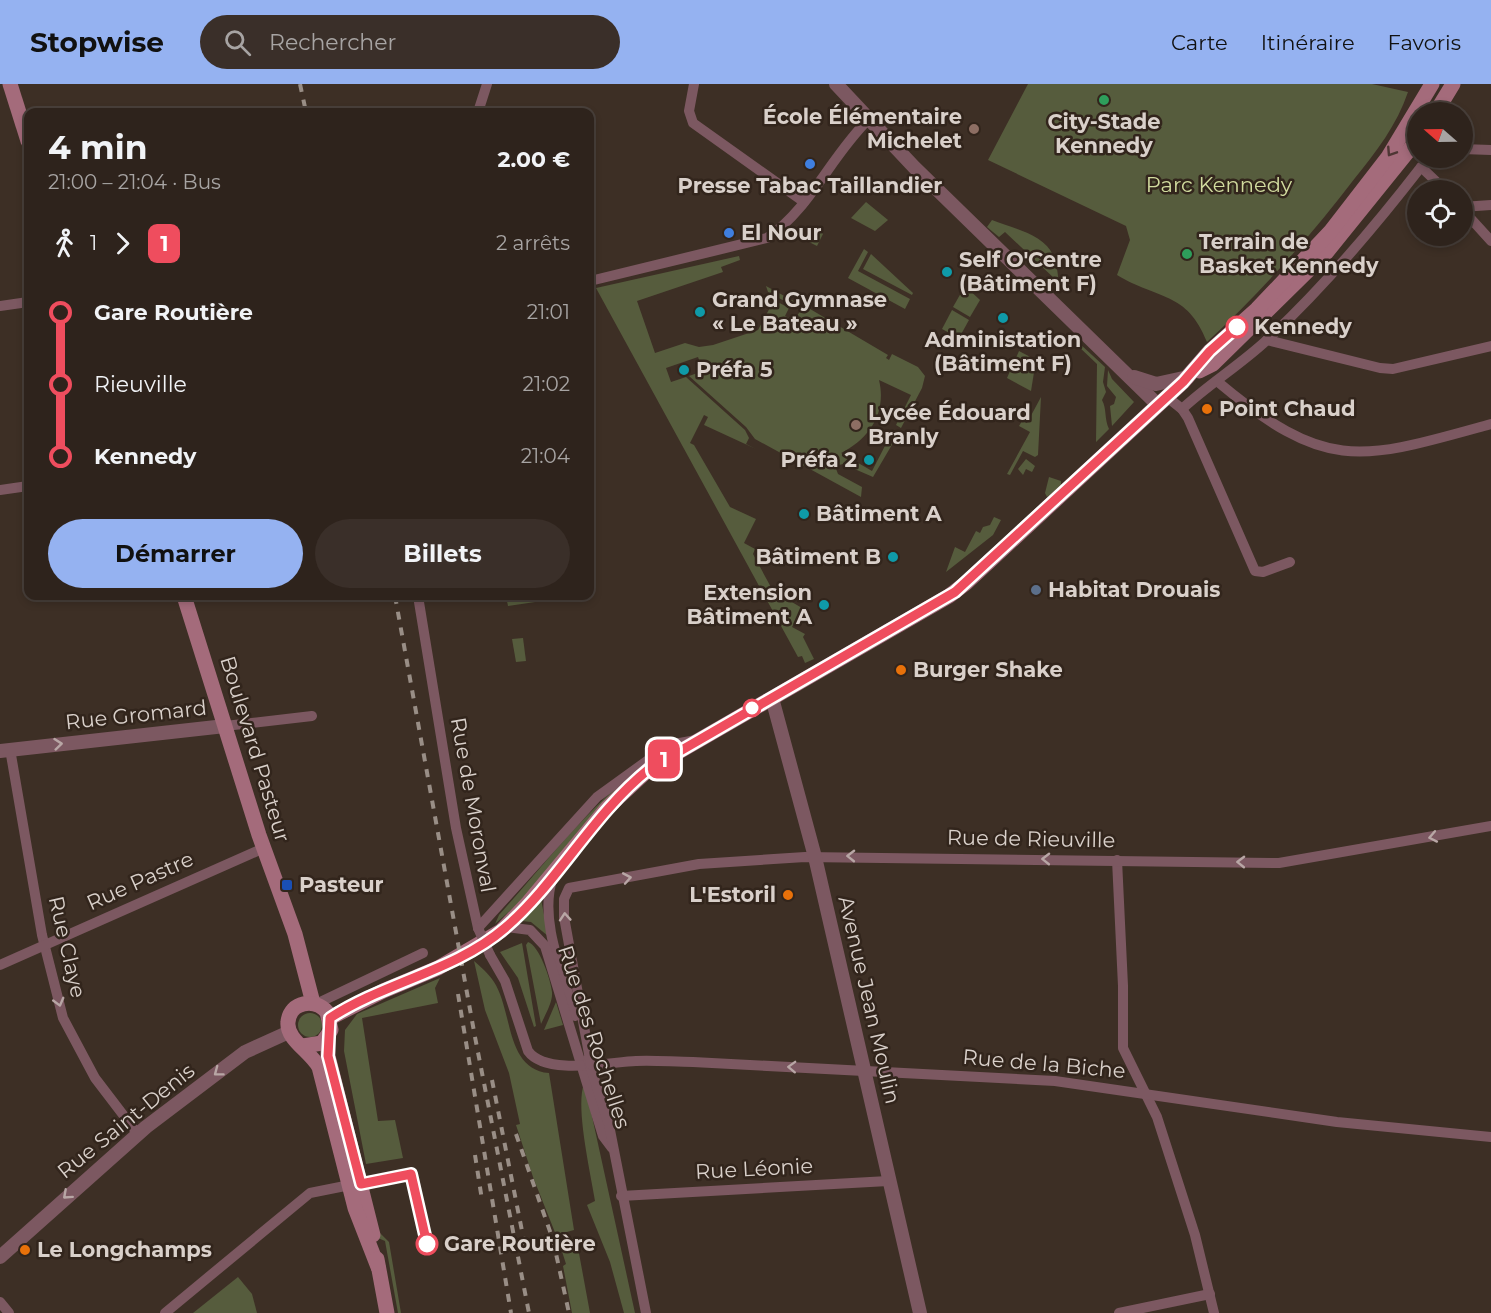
<!DOCTYPE html>
<html lang="fr">
<head>
<meta charset="utf-8">
<style>
  body { margin:0; font-family:Montserrat,sans-serif; background:#3a2f29; color:#f1f3f6; height:100vh; display:flex; flex-direction:column; font-size:22px; white-space:nowrap }
  * { box-sizing:border-box; margin:0 }
  p { font-size:20px; color:#a7a4a3 }
  .icon { flex:none; width:33px; height:33px; fill:none; stroke:currentColor; stroke-width:2; stroke-linecap:round; stroke-linejoin:round }
  .map { position:relative; flex:1; overflow:hidden }
  .side { position:absolute; left:24px; top:24px; width:570px; height:492px; display:flex; flex-direction:column; background:#2e231c; border-radius:12px; box-shadow:0 3px 9px #0003,0 0 0 2px #49403b }
  .side>* { flex:none }
  .badge { padding:0 12px; border-radius:9px; font-size:21px; line-height:39px }
  .needle { width:39px; rotate:290deg }
  .fabs { position:absolute; left:1407px; top:18px; display:grid; gap:12px }
  .fabs a { display:grid; place-items:center; width:66px; height:66px; border-radius:50%; background:#2e231c; box-shadow:0 3px 9px #0003,0 0 0 2px #49403b; font-size:30px }
  .map>.badge { position:absolute; translate:-50% -50%; box-shadow:0 0 0 3px #fff }
  .legs { display:flex; align-items:center; gap:9px; height:66px; padding:0 24px; font-size:20px }
  .legs p { margin-inline-start:auto }
  .headline { display:flex; align-items:center; justify-content:space-between; height:102px; padding:0 24px }
  h1 { font-size:33px; font-weight:700; line-height:45px }
  .cta { display:flex; gap:12px; margin-top:auto; padding:12px 24px }
  .cta a { flex:1; height:69px; border-radius:36px; background:#95b2f1; color:#111; font-size:24px; font-weight:700; line-height:69px; text-align:center }
  .cta a+a { background:#3a2f29; color:#f1f3f6 }
  ul { padding:0 24px; list-style:none }
  li { display:flex; align-items:center; gap:21px; height:72px; font-size:22px }
  li i { display:grid; place-items:center; width:9px; height:100%; margin:0 8px; background:currentColor }
  li i::after { content:''; width:15px; height:15px; margin:-8px; border:4px solid; border-radius:50%; background:#2e231c }
  li p { margin-inline-start:auto }
  li:first-child i { background:linear-gradient(#0000 50%,currentColor 0) }
  li:last-child i { background:linear-gradient(currentColor 50%,#0000 0) }
  header { display:flex; align-items:center; gap:36px; box-sizing:border-box; height:84px; padding:0 30px; background:#95b2f1; color:#111 }
  header strong { font-size:28px }
  nav { display:flex; gap:33px; margin-inline-start:auto; font-size:21px }
  .search { width:420px; height:54px; background:#3a2f29; display:flex; align-items:center; gap:15px; box-sizing:border-box; padding:0 21px; border-radius:33px; color:#a7a4a3; font-size:22px }
  .map>svg:first-child { display:block }
</style>
</head>
<body>
<header>
<strong>Stopwise</strong>
<div class="search"><svg class="icon" aria-label="search" viewBox="0 0 24 24"><circle cx="10" cy="10" r="6"/><path d="M15 15l6 6"/></svg>Rechercher</div>
<nav><a>Carte</a><a>Itinéraire</a><a>Favoris</a></nav>
</header>
<div class="map">
<svg width="1491" height="1229" viewBox="0 0 1491 1229">
  <rect width="100%" height="100%" fill="#3d2f25"/>
  <!-- green -->
  <g fill="#565c3d">
    <path d="M1028,0H1372L1408,8C1397,41 1376,68 1355,94C1310,153 1261,208 1207,258C1187,207 1158,216 1117,191L1130,156L1126,142L988,76Z"/>
    <path d="M866,118L888,136L875,147L851,134Z"/>
    <path d="M992,136C1012,144 1044,150 1053,171C1058,181 1058,196 1060,208L1055,204V195L1005,148L999,153L987,143Z"/>
    <path d="M800,148H821L823,150L817,162L795,151Z"/>
    <path d="M864,165L868,168L858,187L910,215L905,225L848,194Z"/>
    <path d="M871,170L913,209L912,211L863,185Z"/>
    <path d="M739,172L740,176L721,183L723,188L637,217L655,269L685,259L699,263L713,261L758,246L774,216L789,224L785,232L793,236L805,222L888,271L886,274L889,276L892,270L918,283L925,292L922,304L901,344L896,341L911,311L879,296C887,329 869,355 841,369L872,387L888,356L893,359L873,393L843,380L835,382L838,390L862,403L861,413L755,355L746,343L689,292L703,287L698,273L666,284L671,298L686,293L745,346L749,354L746,360L756,365L704,341L708,333L704,331L690,359L694,361L730,423L756,435L744,459L755,465L753,470L773,507L802,524L792,543L805,550L803,553L814,575L805,579L802,572L798,573L596,204Z"/>
    <path d="M766,202L799,220L797,224L768,208Z"/>
    <path d="M965,202L980,216L970,233L953,223Z"/>
    <path d="M952,226L969,236L959,254L942,245Z"/>
    <path d="M1080,260L1105,283L1103,298L1106,308L1102,316C1107,325 1104,335 1109,345L1096,358L1097,280L1077,261Z"/>
    <path d="M1019,267L1036,276L1031,307L1007,294Z"/>
    <path d="M1108,286L1112,295L1134,318L1112,342L1110,322L1114,320L1116,313L1107,302Z"/>
    <path d="M1041,313L1038,371L1035,373L1023,367L1010,391L1007,390L1030,348L1019,342L1022,337L1027,339Z"/>
    <path d="M1026,375L1035,382L1032,388L1026,385L1023,391L1018,385Z"/>
    <path d="M1049,393L1061,397V403L1047,413L1045,409Z"/>
    <path d="M994,433L1001,436L993,451L946,488L955,463L965,468L976,447L980,449L983,443L990,441Z"/>
    <path d="M506,512H541L542,517L508,522Z"/>
    <path d="M523,554L526,577L516,578L512,555Z"/>
    <path d="M631,691L522,816L495,840L499,831C542,783 581,732 631,691Z"/>
    <path d="M541,815L548,852L531,838L522,837Z"/>
    <path d="M528,858C539,861 551,896 552,908C553,918 545,931 541,940L526,861Z"/>
    <path d="M522,859L536,942L534,943L518,894L500,868Z"/>
    <path d="M474,877C481,883 489,890 494,898C513,927 505,985 549,989L574,1146L556,1151L533,1093L516,1041L520,1040L509,989L485,926Z"/>
    <path d="M440,894L435,904L438,919L362,934L378,1037L395,1036L403,1074L366,1080L344,967L345,946L357,930Z"/>
    <path d="M556,918L563,941L544,946Z"/>
    <circle cx="310" cy="941" r="12"/>
    <path d="M584,1000L588,1014L635,1229H624L610,1178L587,1121L595,1117C591,1091 575,1023 584,1000Z"/>
    <path d="M377,1146L389,1158L401,1229H398L385,1157L378,1154Z"/>
    <path d="M576,1153L590,1229H572L563,1182L566,1180L559,1158Z"/>
    <path d="M238,1193L252,1210L257,1229H193Z"/>
  </g>
  <g fill="none" stroke-linecap="round" stroke-linejoin="round">
    <!-- minor -->
    <g stroke="#7c5861" stroke-width="10">
      <path d="M694,0L689,27L693,39L804,118"/>
      <path d="M478,28L487,0"/>
      <path d="M1462,65L1491,66"/>
      <path d="M1421,83L1445,106"/>
      <path d="M1462,123L1491,121"/>
      <path d="M1462,125L1491,157"/>
      <path d="M590,197L767,154C810,125 831,72 868,36"/>
      <path d="M0,222L28,218"/>
      <path d="M1267,256L1380,284L1393,285L1491,262"/>
      <path d="M1218,298C1328,390 1361,376 1491,340"/>
      <path d="M1167,313L1182,325L1188,334L1255,487L1263,488L1290,478"/>
      <path d="M1182,325C1209,300 1240,281 1267,256C1325,202 1373,145 1421,83L1434,74"/>
      <path d="M0,406L28,402"/>
      <path d="M418,512L456,744L478,844"/>
      <path d="M225,642L312,632"/>
      <path d="M10,665L42,851L63,934L95,994L137,1049"/>
      <path d="M1117,776L1123,902V964L1157,1033L1195,1151L1214,1229"/>
      <path d="M553,793C538,835 563,890 575,932"/>
      <path d="M506,843L530,846L545,862L603,1052L612,1064"/>
      <path d="M478,844L597,713L669,661L696,656"/>
      <path d="M490,871L505,897L528,967C546,992 609,978 636,977C655,976 674,978 693,978L1055,997L1337,1038L1491,1053"/>
      <path d="M0,881L264,764"/>
      <path d="M316,920L423,869"/>
      <path d="M588,975L609,1041L646,1229"/>
      <path d="M591,981L564,833V815L569,804L699,780L805,773L1279,779L1491,742"/>
      <path d="M621,1112L888,1097"/>
      <path d="M0,1218L9,1229"/>
      <path d="M165,1229L310,1109L355,1100"/>
      <path d="M1119,1229L1210,1210"/>
    </g>
    <!-- tertiary -->
    <g stroke="#7c5861" stroke-width="14">
      <path d="M836,0L914,83L1158,321"/>
      <path d="M1134,293L1156,300L1188,293"/>
      <path d="M772,614L815,773L920,1229"/>
      <path d="M0,667L225,642"/>
      <path d="M0,1173L146,1043L245,968L289,948"/>
    </g>
    <!-- secondary -->
    <g stroke="#a46b7b" stroke-width="15">
      <path d="M10,0L28,57"/>
      <path d="M1436,28L1453,0"/>
      <path d="M1199,287L1213,280L1326,169L1418,55"/>
      <path d="M184,512L259,751L295,850L313,919"/>
      <path d="M330,934L383,907L438,884L501,847L527,820L607,724L649,685L949,512L966,499L1183,298L1210,267L1257,225L1330,148L1388,73L1432,0"/>
      <path d="M328,953V972L373,1151"/>
      <path d="M303,962L322,959L331,946L327,928C315,914 290,917 288,938C286,955 310,967 319,983L355,1124L378,1183"/>
      <path d="M377,1175L387,1229"/>
    </g>
    <!-- rail -->
    <g stroke="#998e86" stroke-width="4" stroke-dasharray="8 8" stroke-linecap="butt">
      <path d="M300,0L306,28"/>
      <path d="M395,512L475,953L529,1229"/>
      <path d="M458,910L511,1229"/>
      <path d="M492,996L526,1167"/>
      <path d="M516,1050L553,1156L569,1229"/>
      <path d="M475,1071L482,1116"/>
    </g>
    <!-- minor-bridge -->
    <path stroke="#7c5861" stroke-width="10" d="M478,844L490,871"/>
  </g>
  <!-- one-way arrows -->
  <defs><path id="oneway-chevron" d="M-2-3.5L2.5 0L-2 3.5" fill="none" stroke-width="1.6" stroke-linecap="round" stroke-linejoin="round" transform="scale(1.5)"/></defs>
  <use stroke="#4e3634" href="#oneway-chevron" transform="translate(1391 68) rotate(123)"/>
  <g stroke="#b8a6a5">
    <use href="#oneway-chevron" transform="translate(58 660) rotate(-6)"/>
    <use href="#oneway-chevron" transform="translate(1433 753) rotate(169)"/>
    <use href="#oneway-chevron" transform="translate(851 772) rotate(-179)"/>
    <use href="#oneway-chevron" transform="translate(1046 775) rotate(-179)"/>
    <use href="#oneway-chevron" transform="translate(1241 778) rotate(-179)"/>
    <use href="#oneway-chevron" transform="translate(627 794) rotate(-10)"/>
    <use href="#oneway-chevron" transform="translate(565 833) rotate(-94)"/>
    <use href="#oneway-chevron" transform="translate(59 918) rotate(75)"/>
    <use href="#oneway-chevron" transform="translate(792 983) rotate(-178)"/>
    <use href="#oneway-chevron" transform="translate(218 988) rotate(143)"/>
    <use href="#oneway-chevron" transform="translate(67 1111) rotate(138)"/>
  </g>
  <g fill="none" stroke-linecap="round" stroke-linejoin="round">
    <defs>
      <path id="line-1" d="M427,1160L411,1090L361,1100L328,972L330,934C385,898 455,887 505,844C559,797 592,731 649,685L955,508L1183,298L1210,267L1237,243"/>
    </defs>
    <!-- line-1 casing -->
    <use href="#line-1" stroke="#fff" stroke-width="14"/>
    <!-- line-1 -->
    <use href="#line-1" stroke="#ef4d5e" stroke-width="9"/>
  </g>
  <!-- markers -->
  <g fill="#2e9e5b" stroke="#32251c" stroke-width="2">
    <circle cx="1104" cy="16" r="6"/>
    <circle cx="1187" cy="170" r="6"/>
  </g>
  <g fill="#8d6e63" stroke="#32251c" stroke-width="2">
    <circle cx="974" cy="45" r="6"/>
    <circle cx="856" cy="341" r="6"/>
  </g>
  <g fill="#3f7fe0" stroke="#32251c" stroke-width="2">
    <circle cx="810" cy="80" r="6"/>
    <circle cx="729" cy="149" r="6"/>
  </g>
  <g fill="#0f9aa8" stroke="#32251c" stroke-width="2">
    <circle cx="947" cy="188" r="6"/>
    <circle cx="700" cy="228" r="6"/>
    <circle cx="1003" cy="234" r="6"/>
    <circle cx="684" cy="286" r="6"/>
    <circle cx="869" cy="376" r="6"/>
    <circle cx="804" cy="430" r="6"/>
    <circle cx="893" cy="473" r="6"/>
    <circle cx="824" cy="521" r="6"/>
  </g>
  <g fill="#fff" stroke="#ef4d5e" stroke-width="3">
    <circle cx="1237" cy="243" r="10"/>
    <circle cx="752" cy="624" r="8"/>
    <circle cx="427" cy="1160" r="10"/>
  </g>
  <g fill="#e8710a" stroke="#32251c" stroke-width="2">
    <circle cx="1207" cy="325" r="6"/>
    <circle cx="901" cy="586" r="6"/>
    <circle cx="788" cy="811" r="6"/>
    <circle cx="25" cy="1166" r="6"/>
  </g>
  <circle fill="#5c6f8a" stroke="#32251c" stroke-width="2" cx="1036" cy="506" r="6"/>
  <rect fill="#1a4fb4" stroke="#32251c" stroke-width="2" x="281" y="795" width="12" height="12" rx="3"/>
  <g text-anchor="middle" stroke-width="5" stroke-linejoin="round" paint-order="stroke">
    <!-- poi labels -->
    <g font-size="21" font-weight="bold" fill="#d9d0ca" stroke="#32251c" text-anchor="start">
      <text x="962" y="40" text-anchor="end">École Élémentaire<tspan x="962" dy="24">Michelet</tspan></text>
      <text x="1104" y="45" text-anchor="middle">City-Stade<tspan x="1104" dy="24">Kennedy</tspan></text>
      <text x="810" y="109" text-anchor="middle">Presse Tabac Taillandier</text>
      <text x="741" y="156">El Nour</text>
      <text x="1199" y="165">Terrain de<tspan x="1199" dy="24">Basket Kennedy</tspan></text>
      <text x="959" y="183">Self O'Centre<tspan x="959" dy="24">(Bâtiment F)</tspan></text>
      <text x="712" y="223">Grand Gymnase<tspan x="712" dy="24">« Le Bateau »</tspan></text>
      <text x="1003" y="263" text-anchor="middle">Administation<tspan x="1003" dy="24">(Bâtiment F)</tspan></text>
      <text x="696" y="293">Préfa 5</text>
      <text x="1219" y="332">Point Chaud</text>
      <text x="868" y="336">Lycée Édouard<tspan x="868" dy="24">Branly</tspan></text>
      <text x="857" y="383" text-anchor="end">Préfa 2</text>
      <text x="816" y="437">Bâtiment A</text>
      <text x="881" y="480" text-anchor="end">Bâtiment B</text>
      <text x="1048" y="513">Habitat Drouais</text>
      <text x="812" y="516" text-anchor="end">Extension<tspan x="812" dy="24">Bâtiment A</tspan></text>
      <text x="913" y="593">Burger Shake</text>
      <text x="299" y="808">Pasteur</text>
      <text x="776" y="818" text-anchor="end">L'Estoril</text>
      <text x="37" y="1173">Le Longchamps</text>
    </g>
    <!-- park labels -->
    <g font-size="21" fill="#d1db9e" stroke="#32251c">
      <text x="1219" y="108">Parc Kennedy</text>
    </g>
    <!-- stop labels -->
    <g font-size="21" font-weight="bold" fill="#d9d0ca" stroke="#32251c" text-anchor="start">
      <text x="1254" y="250">Kennedy</text>
      <text x="444" y="1167">Gare Routière</text>
    </g>
    <!-- street labels -->
    <g font-size="21" fill="#d9d0ca" stroke="#32251c">
      <text transform="translate(136 631) rotate(-6)" y="7">Rue Gromard</text>
      <text transform="translate(255 665) rotate(73)" y="7">Boulevard Pasteur</text>
      <text transform="translate(473 721) rotate(80)" y="7">Rue de Moronval</text>
      <text transform="translate(1031 755) rotate(1)" y="7">Rue de Rieuville</text>
      <text transform="translate(140 797) rotate(-24)" y="7">Rue Pastre</text>
      <text transform="translate(67 863) rotate(77)" y="7">Rue Claye</text>
      <text transform="translate(869 916) rotate(77)" y="7">Avenue Jean Moulin</text>
      <text transform="translate(594 953) rotate(72)" y="7">Rue des Rochelles</text>
      <text transform="translate(1044 980) rotate(5)" y="7">Rue de la Biche</text>
      <text transform="translate(126 1037) rotate(-39)" y="7">Rue Saint-Denis</text>
      <text transform="translate(754 1085) rotate(-3)" y="7">Rue Léonie</text>
    </g>
  </g>
</svg>
<div class="fabs">
<a><svg class="needle" viewBox="-14 -14 28 28"><path d="M0-13l5 13h-10z" fill="#e53935"/><path d="M0 13l5-13h-10z" fill="#a7a4a3"/></svg></a>
<a><svg class="icon" aria-label="locate" viewBox="0 0 24 24"><circle cx="12" cy="12" r="6"/><path d="M12 2v4M12 18v4M2 12h4M18 12h4"/></svg></a>
</div>
<b class="badge" style="left:664px;top:675px;background:#ef4d5e;color:#fff">1</b>
<section class="side">
<div class="headline"><div><h1>4 min</h1><p>21:00 – 21:04 · Bus</p></div><b>2.00 €</b></div>
<div class="legs"><svg class="icon" aria-label="walk" viewBox="0 0 24 24"><circle cx="13" cy="4" r="2"/><path d="M13 8l-2 6 4 7M11 14l-3 7M7 12l3-4h3l4 4"/></svg>1<svg class="icon" aria-label="forward" viewBox="0 0 24 24"><path d="M9 5l7 7-7 7"/></svg><b class="badge" style="background:#ef4d5e;color:#fff">1</b><p>2 arrêts</p></div>
<ul>
<li><i style="color:#ef4d5e"></i><b>Gare Routière</b><p>21:01</p></li>
<li><i style="color:#ef4d5e"></i><span>Rieuville</span><p>21:02</p></li>
<li><i style="color:#ef4d5e"></i><b>Kennedy</b><p>21:04</p></li>
</ul>
<div class="cta"><a>Démarrer</a><a>Billets</a></div>
</section>
</div>
</body>
</html>
